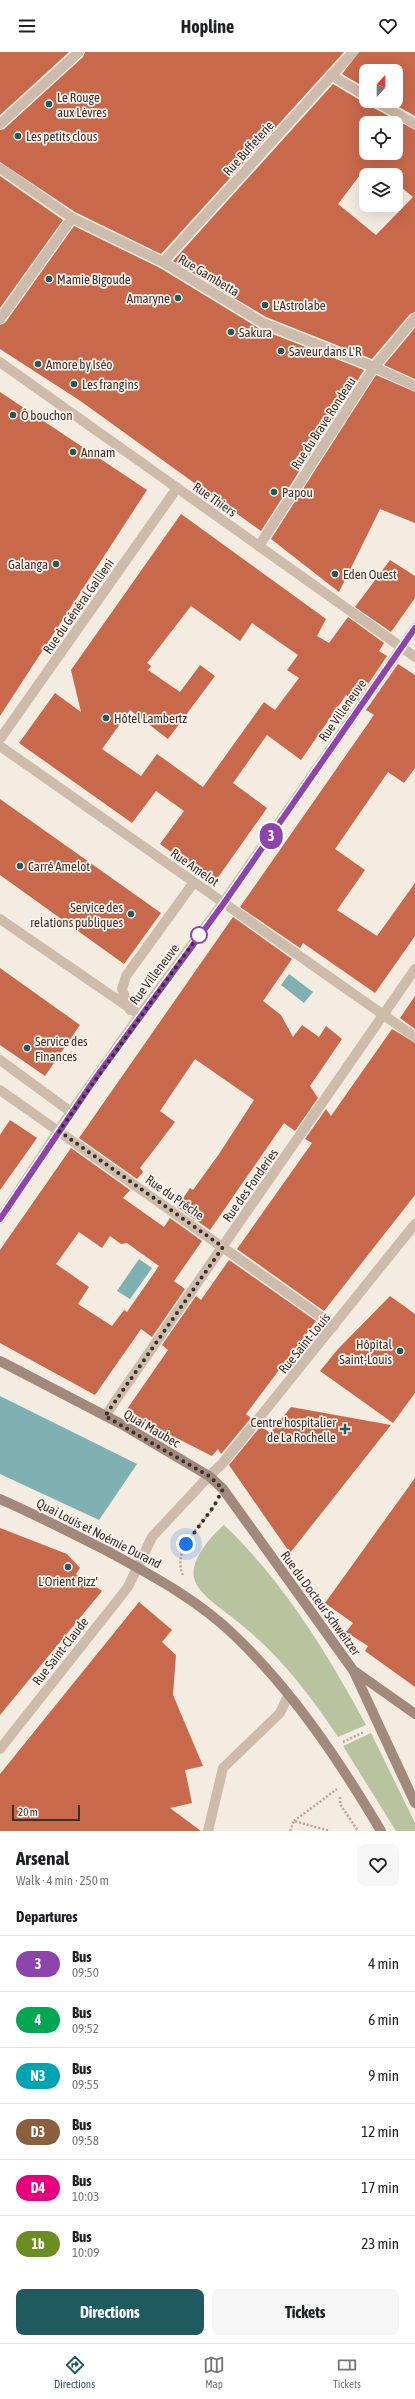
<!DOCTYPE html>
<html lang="en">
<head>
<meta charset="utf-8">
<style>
  body { margin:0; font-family:"Asap Condensed",sans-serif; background:#f6f6f6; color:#202124; height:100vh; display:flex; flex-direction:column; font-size:15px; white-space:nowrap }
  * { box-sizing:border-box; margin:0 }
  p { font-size:13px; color:#757577 }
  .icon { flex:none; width:22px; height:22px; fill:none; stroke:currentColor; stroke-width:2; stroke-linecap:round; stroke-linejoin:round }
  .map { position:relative; height:1779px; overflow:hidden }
  .drawer { display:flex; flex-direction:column; background:#fff; flex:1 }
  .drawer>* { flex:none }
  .badge { padding:0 8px; border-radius:13px; font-size:14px; line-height:26px }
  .needle { width:26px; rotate:21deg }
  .tools { position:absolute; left:359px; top:12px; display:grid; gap:8px }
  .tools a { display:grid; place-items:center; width:44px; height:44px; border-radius:8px; background:#fff; box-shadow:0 4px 16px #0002; font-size:20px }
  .scale { position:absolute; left:12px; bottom:10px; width:68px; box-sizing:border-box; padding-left:4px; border:2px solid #3b302b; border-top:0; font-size:11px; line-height:14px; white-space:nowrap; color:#3b302b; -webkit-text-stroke:3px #fbf5ee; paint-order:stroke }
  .you { position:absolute; width:20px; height:20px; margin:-10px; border:3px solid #fff; border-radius:50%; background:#1a73e8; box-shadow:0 0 0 6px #1a73e833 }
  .map>.badge { position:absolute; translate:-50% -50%; box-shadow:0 0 0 2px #fff }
  h2 { padding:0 16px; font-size:15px; line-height:36px }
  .round { display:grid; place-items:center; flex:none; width:42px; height:42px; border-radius:8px; background:#f6f6f6 }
  .summary { display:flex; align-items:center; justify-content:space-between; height:68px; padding:0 16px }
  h1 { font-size:19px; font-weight:700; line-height:30px }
  .cta { display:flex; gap:8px; margin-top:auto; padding:8px 16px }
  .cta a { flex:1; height:46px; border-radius:8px; background:#1f5a5e; color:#fff; font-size:16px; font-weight:700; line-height:46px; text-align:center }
  .cta a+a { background:#f6f6f6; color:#202124 }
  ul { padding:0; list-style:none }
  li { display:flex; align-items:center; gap:12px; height:56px; padding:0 16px; border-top:1px solid #e0e0e0 }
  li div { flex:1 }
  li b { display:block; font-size:15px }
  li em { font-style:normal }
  li .badge { min-width:44px; font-weight:700; text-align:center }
  header { display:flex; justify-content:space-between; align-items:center; height:52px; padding:0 16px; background:#fff; font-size:18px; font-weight:700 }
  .menu { display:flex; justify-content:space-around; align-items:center; height:56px; border-top:1px solid #e0e0e0; background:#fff; font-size:11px; color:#757577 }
  .menu a { display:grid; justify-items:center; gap:2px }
  .menu .current { color:#1f5a5e }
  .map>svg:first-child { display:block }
</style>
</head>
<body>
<header><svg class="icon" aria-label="menu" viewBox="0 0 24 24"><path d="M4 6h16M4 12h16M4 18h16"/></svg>Hopline<svg class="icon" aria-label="heart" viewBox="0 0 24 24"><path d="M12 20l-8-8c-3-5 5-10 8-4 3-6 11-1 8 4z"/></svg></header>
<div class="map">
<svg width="415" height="1779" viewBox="0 0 415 1779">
  <rect width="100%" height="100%" fill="#f4ebe1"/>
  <!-- green -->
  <g fill="#b8c4a0">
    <path d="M224,1473C283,1529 328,1602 366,1673L338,1685C311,1644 281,1605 243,1574C230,1562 198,1544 194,1526C190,1508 211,1484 224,1473Z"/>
    <path d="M371,1681L415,1771V1779H396L343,1694Z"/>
  </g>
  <!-- water -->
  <g fill="#7fb0b2">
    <path d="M289,922L313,940L304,951L281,933Z"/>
    <path d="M139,1207L152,1216L130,1247L117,1239Z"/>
    <path d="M0,1344L137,1412L99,1468L0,1422Z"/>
  </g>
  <!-- building -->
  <g fill="#c8694b" fill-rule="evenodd">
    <path d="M0,0H69L0,63Z"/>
    <path d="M85,0H344L161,202L75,160L0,110V78L4,77L83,5Z"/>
    <path d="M359,0H415V64L388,49H396V19H366V36L342,22Z"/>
    <path d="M333,32L363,50H369L372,55L415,78V260L410,262L372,307L266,265L173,209ZM366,71H396V101H366ZM360,123H396V131L413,145L376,183L338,152Z"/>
    <path d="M0,124L63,168L0,256Z"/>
    <path d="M74,174L160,216L260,277L364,318L261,479L79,348L0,297V273L5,271Z"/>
    <path d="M415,276V327L384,313Z"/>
    <path d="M376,323L415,340V471L380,457L339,540L271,487Z"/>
    <path d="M0,340L147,438L0,664Z"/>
    <path d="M181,462L326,567L317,584L329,591L348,565L384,591L379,599L387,604L356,650L346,643L301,708L267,683L233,731L267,756L214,831L160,792L184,759L156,739L132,771L19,691L55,641L81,660L71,618ZM191,554L240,589L252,571L298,603L287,618L299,626L275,658L264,650L203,735L157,702L141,724L102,697L130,658L168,687L215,624L200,613L180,640L148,618L151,614L147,611Z"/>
    <path d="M390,508L415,524V546L391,580L355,555Z"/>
    <path d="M398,612L415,623V716L404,731L388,720L335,797L365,818L337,858L377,884L415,831V884L375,941L303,891L300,896L240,855L374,663L366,658Z"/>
    <path d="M0,747L161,861L124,912L0,823Z"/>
    <path d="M233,865L292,907L263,949L281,963L293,985L302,973L319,985L326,974L342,987L310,1034L318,1046L295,1079L284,1071L210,1178L177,1155L190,1136L193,1138L219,1102L254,1048L195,1007L160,1059L175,1070L140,1116L143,1120L137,1127L79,1086Z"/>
    <path d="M0,916L80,973L45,1024L0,993Z"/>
    <path d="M415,944V977L400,966Z"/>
    <path d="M392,977L415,991V1143L324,1259L237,1197L312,1091L305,1087L326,1057L331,1064Z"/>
    <path d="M10,1068L37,1086L0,1138V1083Z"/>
    <path d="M71,1096L130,1138L123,1146L164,1175L170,1166L202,1189L174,1229L185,1237L152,1285L141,1277L95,1343L0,1291V1198ZM79,1180L102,1196L110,1184L121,1192L127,1191L159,1214L127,1260L124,1258L112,1274L78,1252L89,1235L56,1212Z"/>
    <path d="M229,1208L316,1269L246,1362L251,1366L221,1402L218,1397L212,1404L125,1360L168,1298L162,1293L196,1244L201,1248Z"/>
    <path d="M390,1244L415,1262V1341L393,1371L320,1319L338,1297Z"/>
    <path d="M291,1355L391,1373L290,1501L229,1413L261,1374L270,1381Z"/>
    <path d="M415,1426V1635L365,1599L368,1594L346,1580L353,1571L325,1551Z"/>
    <path d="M0,1476L67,1502L80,1516L76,1522L102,1539L0,1663Z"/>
    <path d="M139,1550L172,1578L162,1590L176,1603L173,1643L203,1714L185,1718L192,1751L170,1756L201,1779H0V1722Z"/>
  </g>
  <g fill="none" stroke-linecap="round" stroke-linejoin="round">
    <!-- path -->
    <g stroke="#b9a596" stroke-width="2.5" stroke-dasharray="2 2" stroke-linecap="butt">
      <path d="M183,1523C171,1496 203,1473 215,1453"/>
      <path d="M343,1690L364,1680"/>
      <path d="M340,1745V1752L358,1779"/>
      <path d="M294,1769L337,1737"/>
      <path d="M290,1779L294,1769L330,1779"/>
    </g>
    <!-- pedestrian -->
    <g stroke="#cdbbac" stroke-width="10">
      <path d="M0,116L72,166L163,210L263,271L374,315"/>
      <path d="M0,267L72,166"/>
    </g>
    <!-- minor -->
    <g stroke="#cdbbac" stroke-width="10">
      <path d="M331,23L366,44"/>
      <path d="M375,49L415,72"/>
      <path d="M0,72L79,0"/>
      <path d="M163,210L353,0"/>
      <path d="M0,310L415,605"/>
      <path d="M374,315L415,334"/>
      <path d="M259,494L374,315L415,266"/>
      <path d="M0,687L177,436"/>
      <path d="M0,694L415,985"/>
      <path d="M0,867L140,963"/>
      <path d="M130,958L122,937L126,924L194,830"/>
      <path d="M0,1008L71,1060"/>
      <path d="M0,1038L334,1274"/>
      <path d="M105,1364L415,917"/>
      <path d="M0,1697L128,1535L152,1485L209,1424"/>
      <path d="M208,1779L223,1716L280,1661L288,1644"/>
    </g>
    <!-- tertiary -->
    <g stroke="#cdbbac" stroke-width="10">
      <path d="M0,1167L71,1060L140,963L223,851L415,576"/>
      <path d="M209,1424L222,1412L415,1172"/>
    </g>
    <!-- secondary -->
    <g stroke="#a18a7d" stroke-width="10">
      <path d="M0,1309L123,1373L209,1424L223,1437L353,1618L415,1662"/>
      <path d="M0,1447C37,1463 73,1482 109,1500C153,1524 198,1548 234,1583C293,1639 340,1710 381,1779"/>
      <path d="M354,1620L415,1751"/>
    </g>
  </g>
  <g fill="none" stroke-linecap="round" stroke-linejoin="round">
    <defs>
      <path id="line" d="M0,1167L97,1024L224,851L415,576"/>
    </defs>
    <!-- line casing -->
    <use href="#line" stroke="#fff" stroke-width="9"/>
    <!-- line -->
    <use href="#line" stroke="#8e44ad" stroke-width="6"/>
    <!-- walk -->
    <path stroke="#3b302b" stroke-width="4" stroke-dasharray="0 7.2" d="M186,1492L214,1454L223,1437L209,1424L105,1364L223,1195L59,1079L199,883"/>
  </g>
  <!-- markers -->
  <g fill="#1f5a5e" stroke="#fbf5ee" stroke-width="1.5">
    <circle cx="49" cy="52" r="4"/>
    <circle cx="18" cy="84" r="4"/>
    <circle cx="49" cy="227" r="4"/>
    <circle cx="178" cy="246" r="4"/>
    <circle cx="265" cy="253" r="4"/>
    <circle cx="231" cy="280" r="4"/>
    <circle cx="281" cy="299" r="4"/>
    <circle cx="38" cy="312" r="4"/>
    <circle cx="74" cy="332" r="4"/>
    <circle cx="13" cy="363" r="4"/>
    <circle cx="73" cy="400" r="4"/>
    <circle cx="274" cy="440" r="4"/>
    <circle cx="56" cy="512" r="4"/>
    <circle cx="335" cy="522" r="4"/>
    <circle cx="106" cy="666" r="4"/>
    <circle cx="20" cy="814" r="4"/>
    <circle cx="131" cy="862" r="4"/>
    <circle cx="27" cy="996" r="4"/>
    <circle cx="400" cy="1299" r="4"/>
    <path d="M343 1371h4v4h4v4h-4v4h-4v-4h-4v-4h4z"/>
    <circle cx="68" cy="1515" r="4"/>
  </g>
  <circle fill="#fff" stroke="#8e44ad" stroke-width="2" cx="199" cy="883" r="8"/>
  <g text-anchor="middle" stroke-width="3.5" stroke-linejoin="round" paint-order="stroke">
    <!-- poi labels -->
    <g font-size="13" fill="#3b302b" stroke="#fbf5ee" text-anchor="start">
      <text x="57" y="50">Le Rouge<tspan x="57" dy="15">aux Lèvres</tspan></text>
      <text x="26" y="89">Les petits clous</text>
      <text x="57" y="232">Mamie Bigoude</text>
      <text x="170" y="251" text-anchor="end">Amaryne</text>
      <text x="273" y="258">L'Astrolabe</text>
      <text x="239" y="285">Sakura</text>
      <text x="289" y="304">Saveur dans L'R</text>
      <text x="46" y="317">Amore by Iséo</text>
      <text x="82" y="337">Les frangins</text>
      <text x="21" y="368">Ô bouchon</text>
      <text x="81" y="405">Annam</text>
      <text x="282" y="445">Papou</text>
      <text x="48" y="517" text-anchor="end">Galanga</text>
      <text x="343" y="527">Eden Ouest</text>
      <text x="114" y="671">Hôtel Lambertz</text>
      <text x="28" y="819">Carré Amelot</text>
      <text x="123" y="860" text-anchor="end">Service des<tspan x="123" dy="15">relations publiques</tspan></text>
      <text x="35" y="994">Service des<tspan x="35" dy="15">Finances</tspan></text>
      <text x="392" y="1297" text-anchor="end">Hôpital<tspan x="392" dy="15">Saint-Louis</tspan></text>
      <text x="336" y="1375" text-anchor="end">Centre hospitalier<tspan x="336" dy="15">de La Rochelle</tspan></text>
      <text x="68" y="1534" text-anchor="middle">L'Orient Pizz'</text>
    </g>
    <!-- street labels -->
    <g font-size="13" fill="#3b302b" stroke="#fbf5ee">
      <text transform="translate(248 96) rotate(-48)" y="5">Rue Buffeterie</text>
      <text transform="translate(209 223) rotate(31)" y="5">Rue Gambetta</text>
      <text transform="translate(323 371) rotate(-57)" y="5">Rue du Brave Rondeau</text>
      <text transform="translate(215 447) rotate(35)" y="5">Rue Thiers</text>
      <text transform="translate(78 554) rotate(-55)" y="5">Rue du Général Gallieni</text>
      <text transform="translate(342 658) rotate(-55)" y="5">Rue Villeneuve</text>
      <text transform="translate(195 815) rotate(35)" y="5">Rue Amelot</text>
      <text transform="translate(154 922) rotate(-53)" y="5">Rue Villeneuve</text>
      <text transform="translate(250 1133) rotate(-55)" y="5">Rue des Fonderies</text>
      <text transform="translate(175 1145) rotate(35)" y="5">Rue du Prêche</text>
      <text transform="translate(304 1291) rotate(-51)" y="5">Rue Saint-Louis</text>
      <text transform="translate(152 1376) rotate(30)" y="5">Quai Maubec</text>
      <text transform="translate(99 1481) rotate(27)" y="5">Quai Louis et Noémie Durand</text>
      <text transform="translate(321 1551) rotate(54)" y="5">Rue du Docteur Schweitzer</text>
      <text transform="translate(60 1599) rotate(-52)" y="5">Rue Saint-Claude</text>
    </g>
  </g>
</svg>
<div class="tools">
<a><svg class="needle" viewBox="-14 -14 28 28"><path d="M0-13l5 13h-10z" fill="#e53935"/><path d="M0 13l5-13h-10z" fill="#757577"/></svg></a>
<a><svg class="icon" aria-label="locate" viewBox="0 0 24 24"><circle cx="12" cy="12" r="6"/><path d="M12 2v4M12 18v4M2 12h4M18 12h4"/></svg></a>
<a><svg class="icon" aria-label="layers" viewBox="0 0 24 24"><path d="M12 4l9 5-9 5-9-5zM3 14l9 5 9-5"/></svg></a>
</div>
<div class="scale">20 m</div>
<div class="you" style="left:186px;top:1492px"></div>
<b class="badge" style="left:271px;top:784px;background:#8e44ad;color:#fff">3</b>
</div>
<section class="drawer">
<div class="summary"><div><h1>Arsenal</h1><p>Walk · 4 min · 250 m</p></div><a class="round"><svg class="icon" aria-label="heart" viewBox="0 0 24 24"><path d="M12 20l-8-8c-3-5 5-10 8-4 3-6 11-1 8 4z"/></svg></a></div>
<h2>Departures</h2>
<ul>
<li><span class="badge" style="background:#8e44ad;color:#fff">3</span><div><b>Bus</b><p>09:50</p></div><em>4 min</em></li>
<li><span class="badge" style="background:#00a651;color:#fff">4</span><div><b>Bus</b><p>09:52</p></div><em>6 min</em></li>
<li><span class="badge" style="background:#00a3b4;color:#fff">N3</span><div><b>Bus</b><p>09:55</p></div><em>9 min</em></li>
<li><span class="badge" style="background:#8b5e3c;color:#fff">D3</span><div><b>Bus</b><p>09:58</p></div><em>12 min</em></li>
<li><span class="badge" style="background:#e6007e;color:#fff">D4</span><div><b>Bus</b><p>10:03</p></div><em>17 min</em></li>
<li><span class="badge" style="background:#6b8e23;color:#fff">1b</span><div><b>Bus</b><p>10:09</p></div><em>23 min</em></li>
</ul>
<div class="cta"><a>Directions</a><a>Tickets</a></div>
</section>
<nav class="menu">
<a class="current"><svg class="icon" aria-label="directions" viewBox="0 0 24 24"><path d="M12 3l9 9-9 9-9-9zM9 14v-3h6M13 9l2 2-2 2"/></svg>Directions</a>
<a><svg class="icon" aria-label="map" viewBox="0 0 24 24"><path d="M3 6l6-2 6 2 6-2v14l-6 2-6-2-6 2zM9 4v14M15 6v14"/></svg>Map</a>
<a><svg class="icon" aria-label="tickets" viewBox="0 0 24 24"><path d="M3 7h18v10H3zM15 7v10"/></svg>Tickets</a>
</nav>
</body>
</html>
